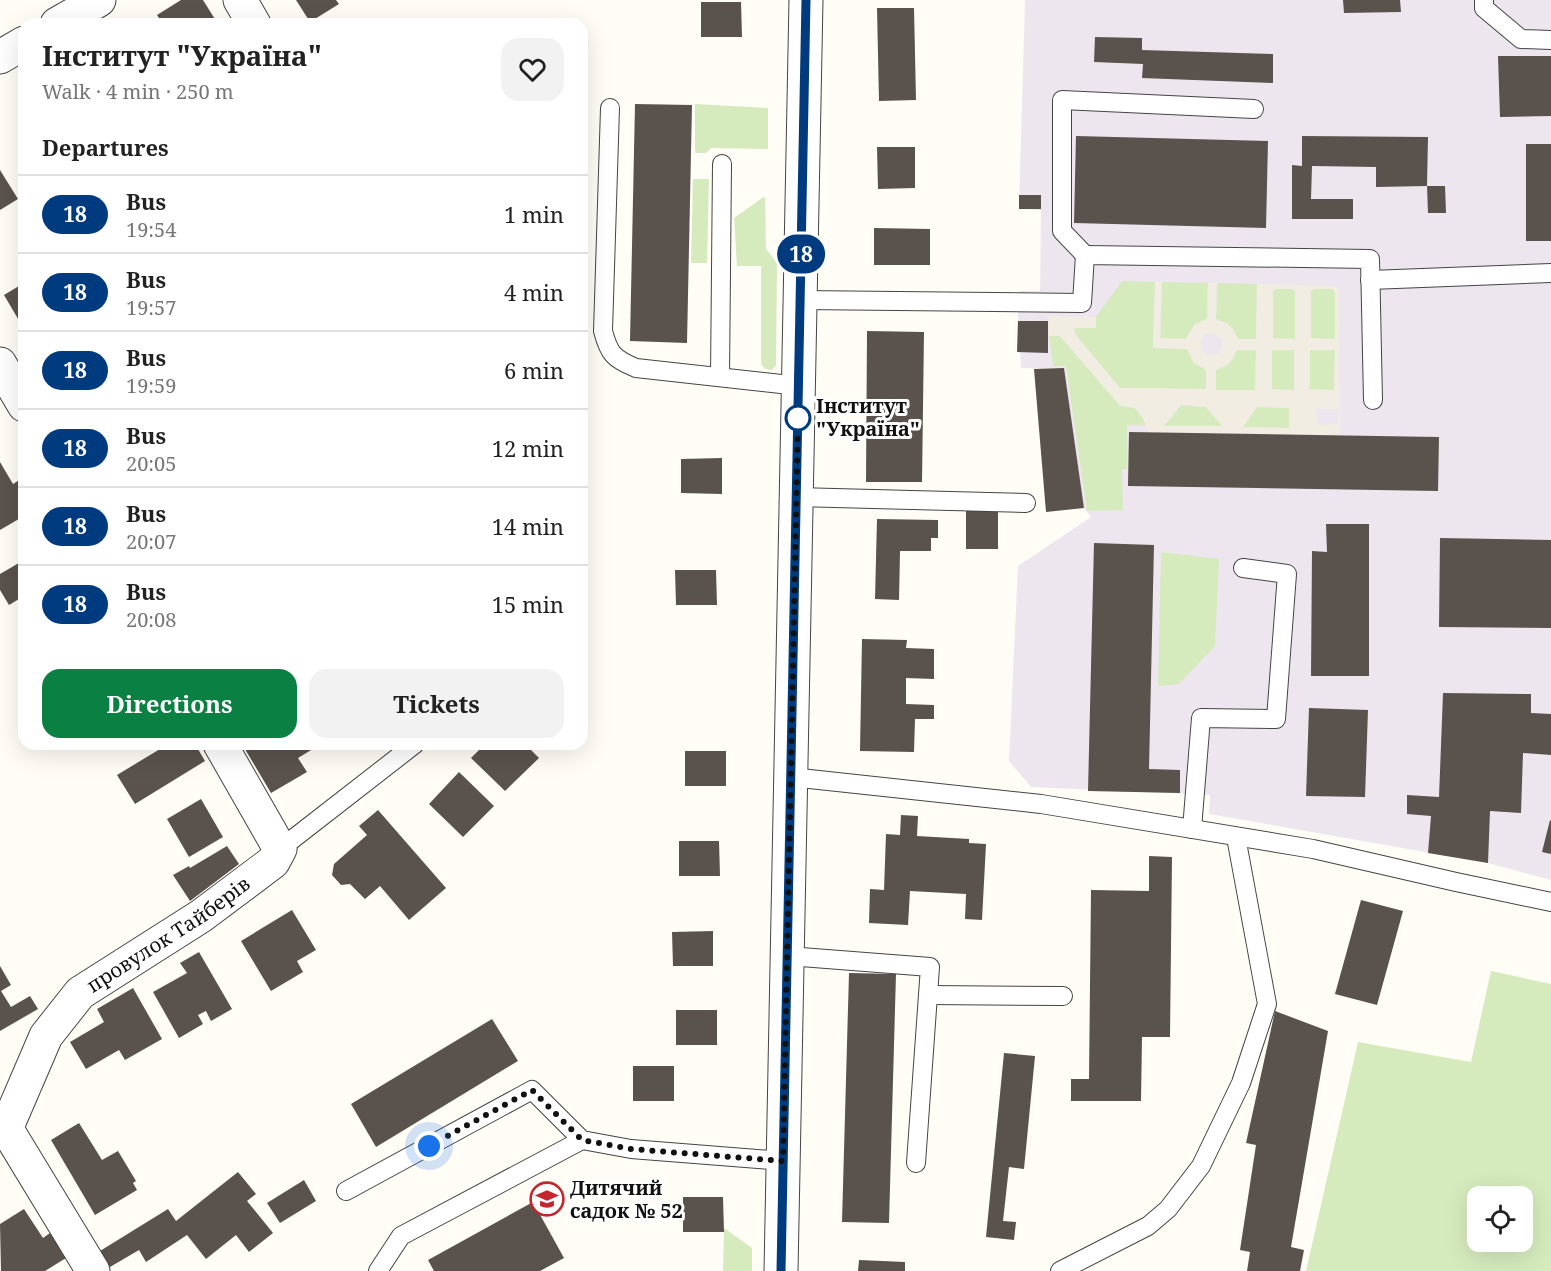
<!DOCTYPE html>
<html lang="en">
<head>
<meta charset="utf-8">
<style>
  body { margin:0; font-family:"Noto Serif",serif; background:#f2f2f2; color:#222; height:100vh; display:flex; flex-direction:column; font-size:22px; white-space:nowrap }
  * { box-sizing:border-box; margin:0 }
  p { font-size:20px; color:#767676 }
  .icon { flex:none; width:33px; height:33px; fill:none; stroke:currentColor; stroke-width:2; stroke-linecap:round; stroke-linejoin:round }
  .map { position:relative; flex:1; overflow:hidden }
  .sheet { position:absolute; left:18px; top:18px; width:570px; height:732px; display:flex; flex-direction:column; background:#fff; border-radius:18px; box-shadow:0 6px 24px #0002 }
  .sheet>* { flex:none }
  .badge { padding:0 12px; border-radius:20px; font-size:21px; line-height:39px }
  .tools { position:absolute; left:1467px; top:1186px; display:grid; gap:12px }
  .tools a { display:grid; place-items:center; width:66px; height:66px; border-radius:12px; background:#fff; box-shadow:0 6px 24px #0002; font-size:30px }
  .you { position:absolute; width:30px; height:30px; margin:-15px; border:4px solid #fff; border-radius:50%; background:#1a73e8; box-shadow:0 0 0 9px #1a73e833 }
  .map>.badge { position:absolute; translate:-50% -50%; box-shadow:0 0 0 3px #fff }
  h2 { padding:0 24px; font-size:22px; line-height:54px }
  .round { display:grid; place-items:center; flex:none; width:63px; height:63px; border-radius:18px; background:#f2f2f2 }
  .headline { display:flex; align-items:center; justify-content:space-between; height:102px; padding:0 24px }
  h1 { font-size:28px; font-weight:700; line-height:45px }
  .primary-button { display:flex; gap:12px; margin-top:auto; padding:12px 24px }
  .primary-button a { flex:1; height:69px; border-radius:18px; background:#0b8043; color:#fff; font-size:24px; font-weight:700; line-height:69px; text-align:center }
  .primary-button a+a { background:#f2f2f2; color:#222 }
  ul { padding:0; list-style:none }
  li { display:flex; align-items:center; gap:18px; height:78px; padding:0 24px; border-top:2px solid #e0e0e0 }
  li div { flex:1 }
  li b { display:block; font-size:22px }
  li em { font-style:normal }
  li .badge { min-width:66px; font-weight:700; text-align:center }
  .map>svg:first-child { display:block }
</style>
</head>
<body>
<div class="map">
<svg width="1551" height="1271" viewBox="0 0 1551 1271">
  <rect width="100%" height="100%" fill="#fffdf5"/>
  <!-- industrial -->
  <path fill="#eee6ef" d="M1025,0H1551V880L1488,863L1209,814L1210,795L1031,787L1009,761L1018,566L1091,517L1084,508L1064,369L1021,368L1018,313L1019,291H1040L1041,210L1019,209Z"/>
  <!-- green -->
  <g fill="#d5ebbd" fill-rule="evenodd">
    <path d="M695,104L768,108V149L711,148L706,153H695Z"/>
    <path d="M693,179H709L707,263H691Z"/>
    <path d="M765,196L766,249L777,263L776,365L772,370L765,369L761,364V266H737L734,218Z"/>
    <path d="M1122,281L1155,282L1153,347L1187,349L1201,367L1206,370L1207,389L1120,388L1075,334L1074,328H1096V317Z"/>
    <path d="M1162,282L1208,283L1207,319L1190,331L1187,339H1160Z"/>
    <path d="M1217,283L1257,284L1256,339H1238L1237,336L1216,319Z"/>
    <path d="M1275,289H1293L1295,292V339H1273V292Z"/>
    <path d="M1314,289H1332L1335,292V339H1311V291Z"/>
    <path d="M1049,336H1060L1120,405L1135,408L1146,423L1147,425H1127V469H1122L1123,510L1087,511L1066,366H1053Z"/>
    <path d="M1237,350H1256L1255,390H1216V370C1227,366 1232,361 1237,350Z"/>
    <rect x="1272" y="350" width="22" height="40"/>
    <path d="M1310,350H1335L1334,390H1310Z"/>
    <path d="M1181,405L1206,407L1222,426H1164Z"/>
    <path d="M1257,407L1289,408L1290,428L1242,427Z"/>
    <path d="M1161,552L1219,559L1215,646L1179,684L1158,686Z"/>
    <path d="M1491,971L1551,984V1271H1306L1358,1042L1471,1062ZM1478,1197H1522V1242H1478Z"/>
    <path d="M724,1228L752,1248V1271H723Z"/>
  </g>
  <!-- plaza -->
  <path fill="#f1ede2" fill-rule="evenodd" d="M1155,282H1162L1160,338L1186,339L1195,324L1207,319L1208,283H1217L1216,319L1226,323L1233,329L1238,339H1256L1257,284L1334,286L1339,290L1340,435L1149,432L1141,414L1135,408L1120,406L1060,336H1049L1048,316L1096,317V328H1074L1075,334L1120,388L1206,389V370L1194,363L1187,349L1153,348ZM1275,289H1293L1295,292V339L1273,338V292ZM1314,289H1332L1335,293V339L1311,338V291ZM1213,333L1222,339V347L1219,353L1208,355L1202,350L1201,340L1206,334ZM1237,350H1256L1255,390H1216V370L1226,366L1232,360ZM1272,350H1294V390L1272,389ZM1310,350H1335L1334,390L1310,389ZM1181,405L1206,407L1222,426H1164ZM1257,407L1289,408V428L1243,427ZM1316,409H1338V424L1317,425Z"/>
  <!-- building -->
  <g fill="#5a524d">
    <path d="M181,0H203L218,24H163L157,15Z"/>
    <path d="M296,0H336L339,4L310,22Z"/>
    <path d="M1343,0H1400L1401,12L1344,13Z"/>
    <path d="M701,2H741L742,37H701Z"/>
    <path d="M877,8H914L916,100L879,101Z"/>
    <path d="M1095,37L1142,38V50L1273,54V83L1142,78L1143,64L1094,62Z"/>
    <path d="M1498,56H1551V116L1500,117Z"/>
    <path d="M635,104L692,105L687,343L630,341Z"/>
    <path d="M1076,136L1268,141L1266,228L1074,223Z"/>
    <path d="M1302,136L1428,137L1427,186L1376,187V167L1312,166L1311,199H1353V219H1292V165L1302,166Z"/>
    <rect x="1526" y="144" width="25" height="97"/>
    <path d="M877,147H915V188L878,189Z"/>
    <path d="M0,170L18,199L0,210Z"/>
    <path d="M1427,186H1445L1446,213H1428Z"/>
    <rect x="1019" y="195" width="22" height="14"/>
    <path d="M874,228L930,229V265H874Z"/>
    <path d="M24,283V329L4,295Z"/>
    <path d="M1018,321H1048V353L1017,352Z"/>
    <path d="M867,331L924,332L922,482H866Z"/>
    <path d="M1064,368L1084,508L1046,512L1034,369Z"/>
    <path d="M1129,432L1439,437L1438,491L1128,486Z"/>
    <path d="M722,458V494L681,493V459Z"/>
    <path d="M0,462L13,484L24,477V516L0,530Z"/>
    <rect x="966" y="511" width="32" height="38"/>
    <path d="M877,519L938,520V538H931V551H900L899,600L875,599Z"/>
    <path d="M1326,524H1369V676H1311L1312,551L1327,552Z"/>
    <path d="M1440,538L1551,540V628L1439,627Z"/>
    <path d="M1094,543L1154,545L1149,769L1180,770V793L1088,791Z"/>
    <path d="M24,560V596L9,605L0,590V574Z"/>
    <path d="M675,570H716L717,605H676Z"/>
    <path d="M862,639L907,640L906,648L934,649V679L906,678V704L934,705V719H915L914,752L860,751Z"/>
    <path d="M1443,693L1531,694V713L1551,714V755L1523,753L1521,813L1490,811L1488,863L1428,853L1431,816L1407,814V795L1439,797Z"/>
    <path d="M1309,708L1368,710L1365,797L1306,796Z"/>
    <path d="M164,744H195L205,761L135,804L117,775L165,746Z"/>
    <path d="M242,744H321L298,758L307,772L271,793Z"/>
    <path d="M485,744H525L539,758L505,791L471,758Z"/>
    <rect x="685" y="751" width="41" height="35"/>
    <path d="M459,772L494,806L463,837L429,804Z"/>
    <path d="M201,799L223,837L189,857L167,819Z"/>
    <path d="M378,810L446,888L409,920L380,886L365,899L350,884L341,885L332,875L334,864L367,835L359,826Z"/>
    <path d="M901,815L918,816L917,836L969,839V843L986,844L982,920L965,919L966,894L910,891L908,925L869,923L870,889L884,890L886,834L900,835Z"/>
    <path d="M1550,820L1551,821V854L1542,852Z"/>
    <path d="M679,841H719L720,876H679Z"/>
    <path d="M227,846L239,864L190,901L173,875L189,866L190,868Z"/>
    <path d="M1149,856L1172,857L1170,1037H1142L1141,1101H1071V1079H1089L1091,890L1149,891Z"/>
    <path d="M1361,900L1403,911L1377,1005L1335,994Z"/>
    <path d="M292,910L316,950L297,961L303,972L271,991L241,941Z"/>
    <path d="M713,931V966H673L672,932Z"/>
    <path d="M199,952L232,1009L211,1021L206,1011L198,1015L203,1024L179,1038L153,992L187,973L180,963Z"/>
    <path d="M0,966L11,985L1,991L11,1007L30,996L38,1009L0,1031Z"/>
    <path d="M849,973L896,974L889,1223L842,1222Z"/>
    <path d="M133,988L162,1039L125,1060L119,1050L86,1069L70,1042L104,1022L97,1009Z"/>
    <rect x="676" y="1010" width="41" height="35"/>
    <path d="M1275,1011L1328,1031L1291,1247L1304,1250L1300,1271H1247L1250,1252L1240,1250L1256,1145L1246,1143Z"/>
    <path d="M492,1019L518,1061L376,1147L351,1104Z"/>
    <path d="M1004,1053L1035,1056L1024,1169L1009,1167L1003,1221L1016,1222L1014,1240L986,1237Z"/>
    <rect x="633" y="1066" width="41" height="35"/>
    <path d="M79,1123L102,1160L118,1151L136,1181L133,1183L137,1190L95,1215L51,1140Z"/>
    <path d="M238,1172L256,1194L247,1201L273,1233L249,1252L236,1235L206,1259L187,1235L146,1262L139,1250L110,1267L100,1251L168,1209L176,1221Z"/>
    <path d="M304,1180L316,1201L280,1223L267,1203Z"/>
    <path d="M683,1197H723L724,1232H683Z"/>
    <path d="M533,1202L564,1258L540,1271H434L428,1260Z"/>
    <path d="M24,1209L43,1238L50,1233L66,1258L45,1271H1L0,1224Z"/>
    <path d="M859,1260L905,1262V1271H858Z"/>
  </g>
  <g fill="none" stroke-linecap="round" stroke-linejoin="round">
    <defs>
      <g id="service">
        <path d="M1484,0V8L1521,39L1551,40"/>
        <path d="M610,108L603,331C609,354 614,359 636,368L799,386"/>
        <path d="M1085,255L1062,231V100L1254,109"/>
        <path d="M1370,280L1551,273"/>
        <path d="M801,300L1082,303L1085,255L1370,259L1373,400"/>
        <path d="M720,377L722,164"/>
        <path d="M796,497L1026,503"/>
        <path d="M791,777L1041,804L1313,849L1456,882L1551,902"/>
        <path d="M1192,829L1201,718L1276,719L1287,574L1243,568"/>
        <path d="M280,849L415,744"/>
        <path d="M788,956L930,967L916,1163"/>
        <path d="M928,995L1063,996"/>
        <path d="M346,1191L532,1090L582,1140L631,1149L783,1161"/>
        <path d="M378,1271L401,1236L582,1140"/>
        <path d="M1060,1271L1148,1226L1168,1209L1201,1166L1241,1083L1267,1004L1236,837"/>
      </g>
      <g id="minor">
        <path d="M240,0L254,24"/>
        <path d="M57,24L99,0"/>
        <path d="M0,57L24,43"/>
        <path d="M0,364L24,405"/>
        <path d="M0,1118L93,1271"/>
        <path id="s1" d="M6,1129L46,1036L80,993L201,916L273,862L280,849L220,744"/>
      </g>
      <path id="tertiary" d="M781,1271L806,0"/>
    </defs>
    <!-- service casing -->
    <use href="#service" stroke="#444" stroke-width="20"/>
    <!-- minor casing -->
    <use href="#minor" stroke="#444" stroke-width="35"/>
    <!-- tertiary casing -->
    <use href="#tertiary" stroke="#444" stroke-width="35"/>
    <!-- service -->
    <use href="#service" stroke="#fff" stroke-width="18"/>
    <!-- minor -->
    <use href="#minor" stroke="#fff" stroke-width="33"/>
    <!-- tertiary -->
    <use href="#tertiary" stroke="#fff" stroke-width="33"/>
  </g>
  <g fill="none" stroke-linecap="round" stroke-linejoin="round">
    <defs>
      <path id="line" d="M781,1271L806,0"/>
    </defs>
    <!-- line casing -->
    <use href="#line" stroke="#fff" stroke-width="14"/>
    <!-- line -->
    <use href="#line" stroke="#003b80" stroke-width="9"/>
    <!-- walk -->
    <path stroke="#111" stroke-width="6" stroke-dasharray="0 10.8" d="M429,1146L532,1090L582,1140L631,1149L783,1161L798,418"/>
  </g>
  <!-- icons -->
  <defs>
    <symbol id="school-ring" viewBox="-11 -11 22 22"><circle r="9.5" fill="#fff" stroke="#c4262e" stroke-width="1.5"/><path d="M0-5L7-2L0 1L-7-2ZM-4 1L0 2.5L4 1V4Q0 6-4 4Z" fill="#c4262e"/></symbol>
  </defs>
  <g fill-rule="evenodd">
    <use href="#school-ring" x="528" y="1180" width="38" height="38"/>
  </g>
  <!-- markers -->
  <circle fill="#fff" stroke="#003b80" stroke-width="3" cx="798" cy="418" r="12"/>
  <g text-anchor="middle" stroke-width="6" stroke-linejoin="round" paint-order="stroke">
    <!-- stop labels -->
    <g font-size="20" font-weight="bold" fill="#111" stroke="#fff" text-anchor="start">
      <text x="816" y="413">Інститут<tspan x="816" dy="23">"Україна"</tspan></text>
    </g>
    <!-- street labels -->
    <g font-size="20" fill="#111" stroke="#fff">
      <text dy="7" stroke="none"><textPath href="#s1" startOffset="262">провулок Тайберів</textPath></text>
    </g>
    <!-- poi labels -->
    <g font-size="20" font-weight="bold" fill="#111" stroke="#fff" text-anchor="start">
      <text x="570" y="1195">Дитячий<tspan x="570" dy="23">садок № 52</tspan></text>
    </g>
  </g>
</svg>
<div class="tools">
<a><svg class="icon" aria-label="locate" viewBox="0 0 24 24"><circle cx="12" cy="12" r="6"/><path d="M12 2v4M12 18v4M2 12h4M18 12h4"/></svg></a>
</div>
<div class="you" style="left:429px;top:1146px"></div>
<b class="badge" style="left:801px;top:254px;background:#003b80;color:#fff">18</b>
<section class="sheet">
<div class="headline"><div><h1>Інститут &quot;Україна&quot;</h1><p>Walk · 4 min · 250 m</p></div><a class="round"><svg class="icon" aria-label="heart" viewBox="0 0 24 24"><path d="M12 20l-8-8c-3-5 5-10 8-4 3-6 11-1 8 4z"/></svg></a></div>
<h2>Departures</h2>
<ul>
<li><span class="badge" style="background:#003b80;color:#fff">18</span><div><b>Bus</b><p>19:54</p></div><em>1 min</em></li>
<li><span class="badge" style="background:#003b80;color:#fff">18</span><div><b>Bus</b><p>19:57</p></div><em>4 min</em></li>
<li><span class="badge" style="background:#003b80;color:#fff">18</span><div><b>Bus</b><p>19:59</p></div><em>6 min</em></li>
<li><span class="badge" style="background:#003b80;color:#fff">18</span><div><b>Bus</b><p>20:05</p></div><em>12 min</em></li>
<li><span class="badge" style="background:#003b80;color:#fff">18</span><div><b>Bus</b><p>20:07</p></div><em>14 min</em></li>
<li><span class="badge" style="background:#003b80;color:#fff">18</span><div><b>Bus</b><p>20:08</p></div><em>15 min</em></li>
</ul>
<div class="primary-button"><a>Directions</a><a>Tickets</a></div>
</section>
</div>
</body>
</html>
